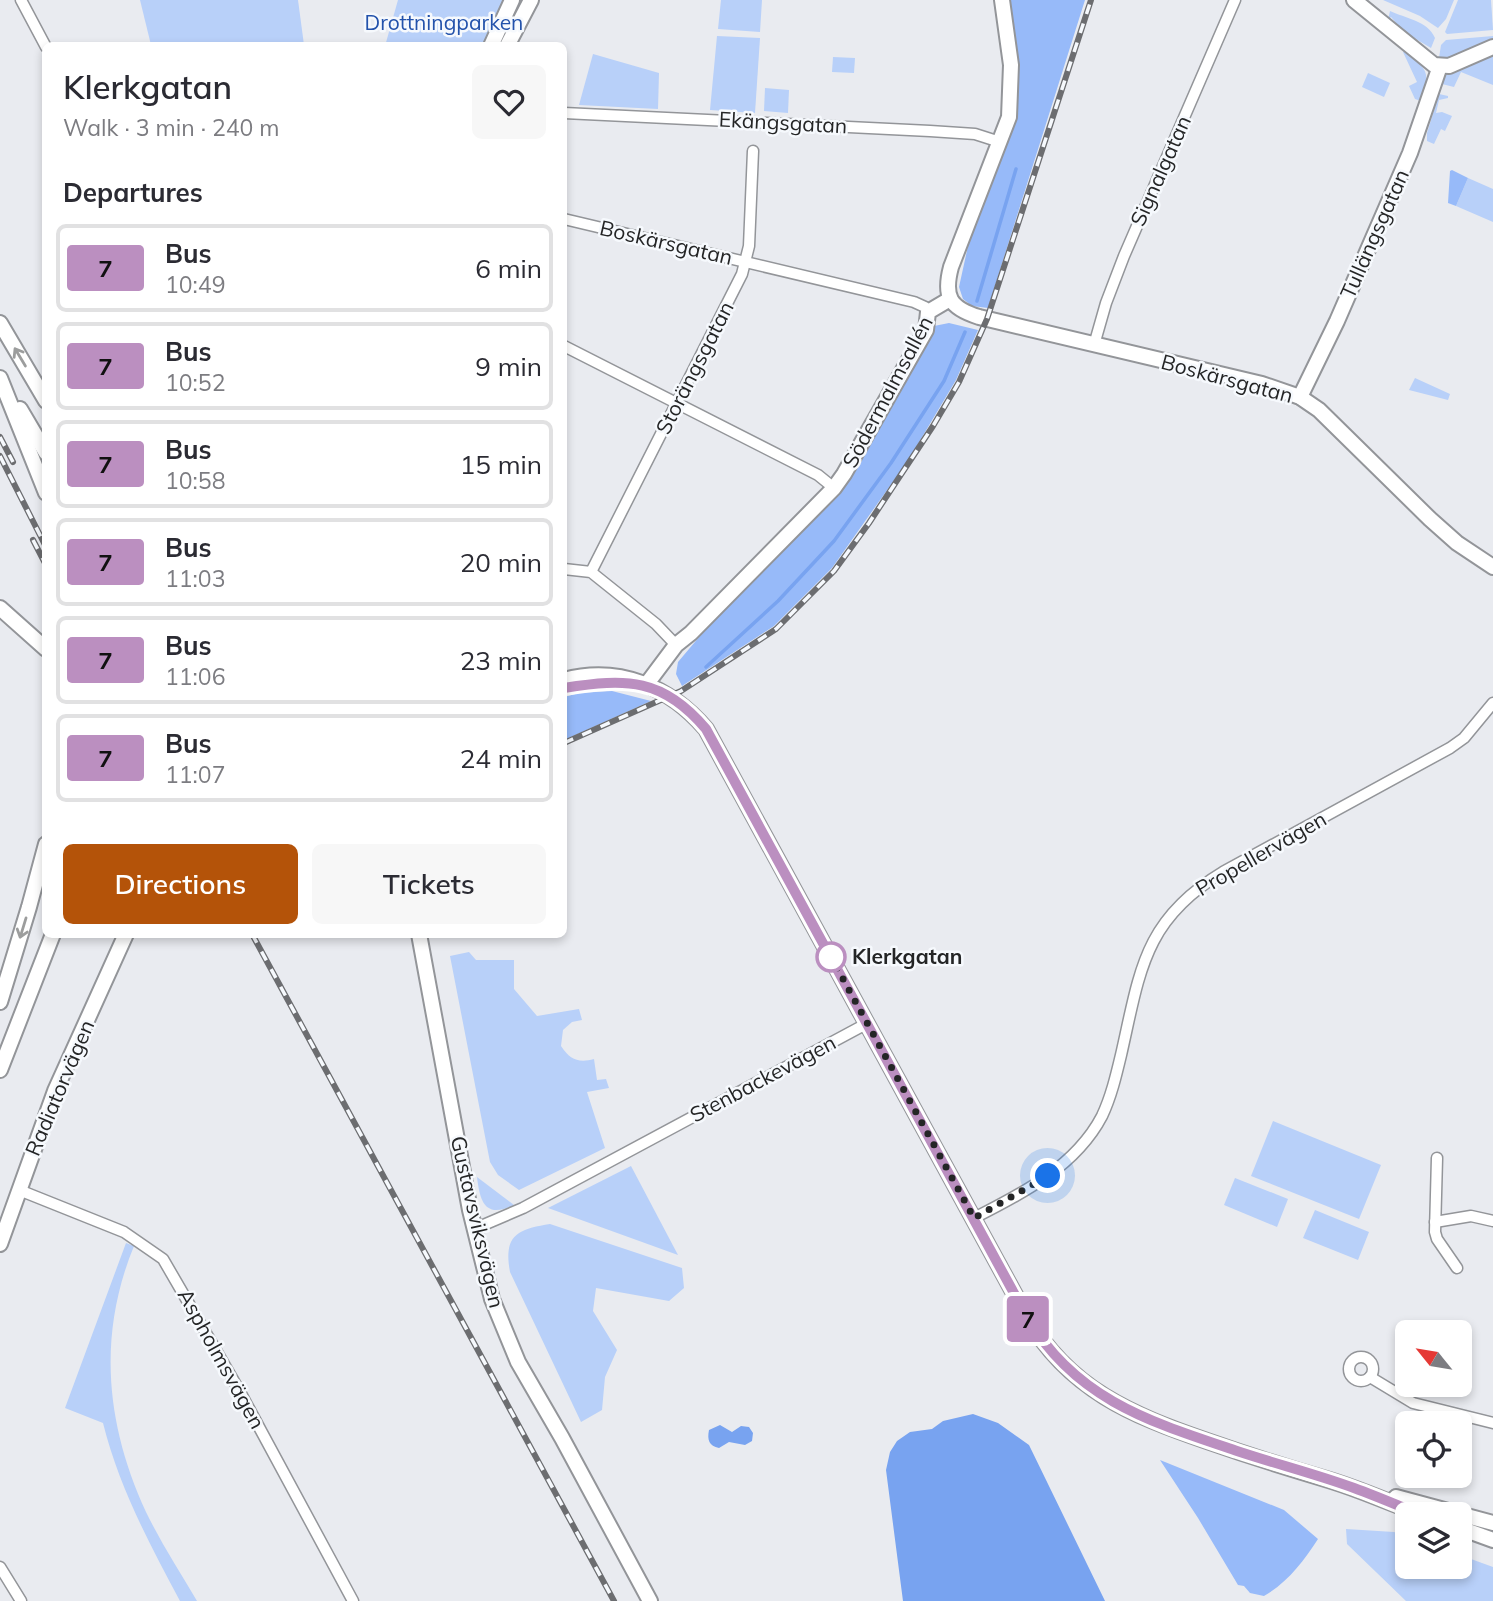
<!DOCTYPE html>
<html lang="en">
<head>
<meta charset="utf-8">
<style>
  body { margin:0; font-family:Mulish,sans-serif; background:#f7f7f7; color:#2b2b33; height:100vh; display:flex; flex-direction:column; font-size:26px; white-space:nowrap }
  * { box-sizing:border-box; margin:0 }
  p { font-size:23px; color:#7c7c81 }
  .icon { flex:none; width:38px; height:38px; fill:none; stroke:currentColor; stroke-width:2; stroke-linecap:round; stroke-linejoin:round }
  .map { position:relative; flex:1; overflow:hidden }
  .drawer { position:absolute; left:42px; top:42px; width:525px; height:896px; display:flex; flex-direction:column; background:#fff; border-radius:10px; box-shadow:0 4px 10px #0003 }
  .drawer>* { flex:none }
  .badge { padding:0 14px; border-radius:5px; font-size:24px; line-height:46px }
  .needle { width:46px; rotate:300deg }
  .tools { position:absolute; left:1395px; top:1320px; display:grid; gap:14px }
  .tools a { display:grid; place-items:center; width:77px; height:77px; border-radius:10px; background:#fff; box-shadow:0 4px 10px #0003; font-size:35px }
  .you { position:absolute; width:35px; height:35px; margin:-18px; border:5px solid #fff; border-radius:50%; background:#1a73e8; box-shadow:0 0 0 10px #1a73e833 }
  .map>.badge { position:absolute; translate:-50% -50%; box-shadow:0 0 0 4px #fff }
  h2 { padding:0 21px; font-size:26px; line-height:63px }
  .round { display:grid; place-items:center; flex:none; width:74px; height:74px; border-radius:10px; background:#f7f7f7 }
  .headline { display:flex; align-items:center; justify-content:space-between; height:119px; padding:0 21px }
  h1 { font-size:33px; font-weight:600; line-height:52px }
  .cta { display:flex; gap:14px; margin-top:auto; padding:14px 21px }
  .cta a { flex:1; height:80px; border-radius:10px; background:#b45309; color:#fff; font-size:28px; font-weight:600; line-height:80px; text-align:center }
  .cta a+a { background:#f7f7f7; color:#2b2b33 }
  ul { padding:0; list-style:none }
  li { display:flex; align-items:center; gap:21px; height:88px; margin:0 14px 10px; padding:0 7px; border:4px solid #e1e1e2; border-radius:10px }
  li div { flex:1 }
  li b { display:block; font-size:26px }
  li em { font-style:normal }
  li .badge { min-width:77px; font-weight:700; text-align:center }
  .map>svg:first-child { display:block }
</style>
</head>
<body>
<div class="map">
<svg width="1493" height="1601" viewBox="0 0 1493 1601">
  <rect width="100%" height="100%" fill="#e9ebf0"/>
  <!-- green -->
  <g fill="#b8d0f9">
    <path d="M140,0H298L304,45H151Z"/>
    <path d="M398,0H508L485,45L385,46Z"/>
    <path d="M721,0H762L760,32L718,29Z"/>
    <path d="M1383,0H1454L1446,19L1438,28L1420,16Z"/>
    <path d="M1458,0H1491L1493,30L1447,34L1445,32Z"/>
    <path d="M1390,11C1405,18 1428,21 1435,38L1431,48L1404,32L1391,17L1388,20Z"/>
    <path d="M717,36L760,38L755,113L710,110Z"/>
    <path d="M1493,36V42L1448,59L1439,58L1441,45L1446,40Z"/>
    <path d="M1403,52H1406C1428,70 1431,73 1421,101L1415,99L1409,86L1417,82Z"/>
    <path d="M593,54L659,73L658,109L579,105Z"/>
    <path d="M1493,55V85L1461,72L1454,87L1442,84L1448,71Z"/>
    <path d="M833,57L855,58L854,73L832,72Z"/>
    <path d="M1368,73L1390,83L1384,97L1362,87Z"/>
    <path d="M765,88L789,90L788,113L764,111Z"/>
    <path d="M1439,94L1448,96V98L1439,100L1436,113L1442,112L1452,116L1445,131L1441,129L1434,144L1427,141V133Z"/>
    <path d="M1468,178L1493,189V222L1456,206Z"/>
    <path d="M1415,378L1450,394L1448,400L1409,390Z"/>
    <path d="M469,952L476,960H514V989L537,1016L579,1009L582,1020L572,1022L563,1030L561,1046C570,1060 579,1063 594,1059L597,1080L606,1079L609,1088L587,1092L605,1148L519,1190L498,1175L490,1162L450,956Z"/>
    <path d="M1273,1121L1381,1165L1359,1219L1251,1176Z"/>
    <path d="M631,1166L678,1255L548,1208Z"/>
    <path d="M477,1177L514,1205C485,1219 480,1202 477,1177Z"/>
    <path d="M1235,1178L1288,1199L1277,1227L1224,1205Z"/>
    <path d="M1315,1210L1369,1232L1358,1260L1303,1238Z"/>
    <path d="M550,1224L682,1268L684,1288L669,1301L596,1288L593,1311L617,1350L605,1377L602,1410L581,1422L510,1272C503,1235 518,1229 550,1224Z"/>
    <path d="M126,1243L134,1246C97,1336 106,1425 146,1512C161,1543 180,1572 197,1601H180C149,1543 119,1487 103,1423L65,1408Z"/>
    <path d="M1346,1529L1394,1532L1407,1537V1566H1460V1555L1493,1567V1601H1406L1347,1544Z"/>
  </g>
  <!-- forest -->
  <g fill="#97baf9">
    <path d="M1010,0H1085L988,308L972,306L963,299L959,287L968,246L990,186L994,162L1012,132L1018,83Z"/>
    <path d="M1452,170L1468,178L1456,206L1448,203L1450,171Z"/>
    <path d="M949,323L978,330L956,380L909,459L832,568L774,626L682,686L676,674L678,662L716,617L840,493L934,326Z"/>
    <path d="M612,691L651,701L564,740V697L579,693Z"/>
    <path d="M1160,1460L1284,1510L1318,1539C1303,1562 1288,1582 1264,1596L1250,1593L1244,1586L1238,1585L1198,1518Z"/>
  </g>
  <!-- water -->
  <g fill="#78a3f0">
    <path d="M973,1414L998,1423L1029,1445L1105,1601H903L886,1470L890,1452L897,1441L910,1432L932,1429L943,1421Z"/>
    <path d="M720,1425L732,1432L741,1426L749,1427L753,1433L752,1441L745,1445L729,1442L719,1448C709,1446 707,1440 709,1430Z"/>
  </g>
  <g fill="none" stroke-linecap="round" stroke-linejoin="round">
    <!-- stream -->
    <g stroke="#78a3f0" stroke-width="3.5">
      <path d="M977,301L1016,169"/>
      <path d="M706,667L778,601L834,541L891,463L944,381L965,332"/>
    </g>
    <defs>
      <g id="street">
        <path d="M21,0L46,47"/>
        <path d="M564,113L930,131L975,134L1000,142"/>
        <path d="M564,219L914,302L925,307L928,312"/>
        <path d="M1094,345L1106,303L1124,256L1235,0"/>
        <path d="M564,346L818,475L834,488"/>
        <path d="M564,569L591,572L656,624L676,645"/>
        <path d="M591,572L742,274L749,246L753,151"/>
        <path d="M1437,1158L1435,1232L1437,1239L1457,1268"/>
        <path d="M19,1190L124,1232L163,1259L239,1390L353,1601"/>
        <path d="M974,1218C1022,1194 1076,1166 1102,1116C1111,1097 1116,1076 1121,1055C1140,972 1143,920 1223,872L1450,748L1464,738L1493,703"/>
        <path d="M1435,1222L1471,1216L1493,1221"/>
        <path d="M474,1229L523,1208L866,1024"/>
        <circle cx="1361" cy="1369" r="12"/>
        <path d="M1370,1377L1413,1403L1493,1423"/>
        <path d="M0,1567L21,1601"/>
      </g>
      <g id="secondary">
        <path d="M1002,0L1011,65L1009,117L951,267C943,297 950,308 979,317L1262,384L1300,397L1319,410L1430,519L1457,543L1493,567"/>
        <path d="M1354,0L1434,65L1449,66L1493,47"/>
        <path d="M491,46L512,0"/>
        <path d="M507,46L531,0"/>
        <path d="M1300,397L1337,321L1410,153L1440,66"/>
        <path d="M0,608L46,649"/>
        <path d="M564,680C619,665 670,687 706,729L1027,1317C1069,1389 1131,1415 1207,1441C1247,1455 1288,1468 1329,1480C1359,1489 1389,1502 1419,1514"/>
        <path d="M646,685L676,645L691,633L834,488L844,474L926,330L928,312L950,299"/>
        <path d="M419,934L470,1210L492,1299L518,1362L562,1438L650,1601"/>
        <path d="M0,1244L55,1091L126,934"/>
        <path d="M1396,1497L1493,1523"/>
        <path d="M1460,1528L1493,1540"/>
      </g>
      <g id="primary">
        <path d="M0,323L46,401"/>
        <path d="M0,378L46,493"/>
        <path d="M20,409L46,453"/>
        <path d="M0,1002L29,907L46,844"/>
        <path d="M0,1070L53,934"/>
      </g>
    </defs>
    <!-- street casing -->
    <use href="#street" stroke="#939599" stroke-width="13"/>
    <!-- secondary casing -->
    <use href="#secondary" stroke="#939599" stroke-width="18"/>
    <!-- primary casing -->
    <use href="#primary" stroke="#939599" stroke-width="18"/>
    <!-- street -->
    <use href="#street" stroke="#fff" stroke-width="10"/>
    <!-- secondary -->
    <use href="#secondary" stroke="#fff" stroke-width="14"/>
    <!-- primary -->
    <use href="#primary" stroke="#fff" stroke-width="14"/>
    <defs>
      <g id="rail">
        <path d="M0,437L13,462"/>
        <path d="M0,456L46,547"/>
        <path d="M33,540L46,565"/>
        <path d="M564,743L681,691L776,629L834,571L869,523L933,426L959,382L987,319L1091,0"/>
        <path d="M252,934L614,1601"/>
      </g>
    </defs>
    <!-- rail casing -->
    <use href="#rail" stroke="#6c6d70" stroke-width="6"/>
    <!-- rail -->
    <use href="#rail" stroke="#f6f9fd" stroke-width="3.5" stroke-dasharray="10" stroke-linecap="butt"/>
  </g>
  <!-- one-way arrows -->
  <defs><path id="oneway-shaft" d="M-6 0H5M1.5-3L5.5 0L1.5 3" fill="none" stroke-width="1.6" stroke-linecap="round" stroke-linejoin="round" transform="scale(1.75)"/></defs>
  <g stroke="#9c9d9d">
    <use href="#oneway-shaft" transform="translate(20 357) rotate(-121)"/>
    <use href="#oneway-shaft" transform="translate(23 928) rotate(107)"/>
  </g>
  <g fill="none" stroke-linecap="round" stroke-linejoin="round">
    <defs>
      <path id="line" d="M564,688C627,678 663,678 706,729L1027,1317C1076,1400 1151,1422 1237,1451C1276,1464 1316,1474 1354,1488C1376,1496 1397,1505 1419,1514"/>
    </defs>
    <!-- line casing -->
    <use href="#line" stroke="#fff" stroke-width="16"/>
    <!-- line -->
    <use href="#line" stroke="#bb8fc0" stroke-width="10"/>
    <!-- walk -->
    <path stroke="#242526" stroke-width="7" stroke-dasharray="0 12.6" d="M831,957L974,1218L1048,1176"/>
  </g>
  <!-- markers -->
  <circle fill="#fff" stroke="#bb8fc0" stroke-width="3.5" cx="831" cy="957" r="14"/>
  <g text-anchor="middle" stroke-width="5" stroke-linejoin="round" paint-order="stroke">
    <!-- park labels -->
    <g font-size="21" fill="#2352ab" stroke="#f6f9fd">
      <text x="444" y="30">Drottningparken</text>
    </g>
    <!-- street labels -->
    <g font-size="21" fill="#242526" stroke="#f6f9fd">
      <text transform="translate(783 123) rotate(3)" y="7">Ekängsgatan</text>
      <text transform="translate(1161 171) rotate(-66)" y="7">Signalgatan</text>
      <text transform="translate(1375 234) rotate(-66)" y="7">Tullängsgatan</text>
      <text transform="translate(666 243) rotate(13)" y="7">Boskärsgatan</text>
      <text transform="translate(695 368) rotate(-63)" y="7">Storängsgatan</text>
      <text transform="translate(1227 379) rotate(15)" y="7">Boskärsgatan</text>
      <text transform="translate(888 392) rotate(-62)" y="7">Södermalmsallén</text>
      <text transform="translate(1261 854) rotate(-30)" y="7">Propellervägen</text>
      <text transform="translate(763 1079) rotate(-28)" y="7">Stenbackevägen</text>
      <text transform="translate(60 1088) rotate(-67)" y="7">Radiatorvägen</text>
      <text transform="translate(477 1222) rotate(77)" y="7">Gustavsviksvägen</text>
      <text transform="translate(221 1359) rotate(61)" y="7">Aspholmsvägen</text>
    </g>
    <!-- stop labels -->
    <g font-size="21" font-weight="bold" fill="#242526" stroke="#f6f9fd" text-anchor="start">
      <text x="852" y="964">Klerkgatan</text>
    </g>
  </g>
</svg>
<div class="tools">
<a><svg class="needle" viewBox="-14 -14 28 28"><path d="M0-13l5 13h-10z" fill="#e53935"/><path d="M0 13l5-13h-10z" fill="#7c7c81"/></svg></a>
<a><svg class="icon" aria-label="locate" viewBox="0 0 24 24"><circle cx="12" cy="12" r="6"/><path d="M12 2v4M12 18v4M2 12h4M18 12h4"/></svg></a>
<a><svg class="icon" aria-label="layers" viewBox="0 0 24 24"><path d="M12 4l9 5-9 5-9-5zM3 14l9 5 9-5"/></svg></a>
</div>
<div class="you" style="left:1048px;top:1176px"></div>
<b class="badge" style="left:1028px;top:1319px;background:#bb8fc0;color:#111">7</b>
<section class="drawer">
<div class="headline"><div><h1>Klerkgatan</h1><p>Walk · 3 min · 240 m</p></div><a class="round"><svg class="icon" aria-label="heart" viewBox="0 0 24 24"><path d="M12 20l-8-8c-3-5 5-10 8-4 3-6 11-1 8 4z"/></svg></a></div>
<h2>Departures</h2>
<ul>
<li><span class="badge" style="background:#bb8fc0;color:#111">7</span><div><b>Bus</b><p>10:49</p></div><em>6 min</em></li>
<li><span class="badge" style="background:#bb8fc0;color:#111">7</span><div><b>Bus</b><p>10:52</p></div><em>9 min</em></li>
<li><span class="badge" style="background:#bb8fc0;color:#111">7</span><div><b>Bus</b><p>10:58</p></div><em>15 min</em></li>
<li><span class="badge" style="background:#bb8fc0;color:#111">7</span><div><b>Bus</b><p>11:03</p></div><em>20 min</em></li>
<li><span class="badge" style="background:#bb8fc0;color:#111">7</span><div><b>Bus</b><p>11:06</p></div><em>23 min</em></li>
<li><span class="badge" style="background:#bb8fc0;color:#111">7</span><div><b>Bus</b><p>11:07</p></div><em>24 min</em></li>
</ul>
<div class="cta"><a>Directions</a><a>Tickets</a></div>
</section>
</div>
</body>
</html>
